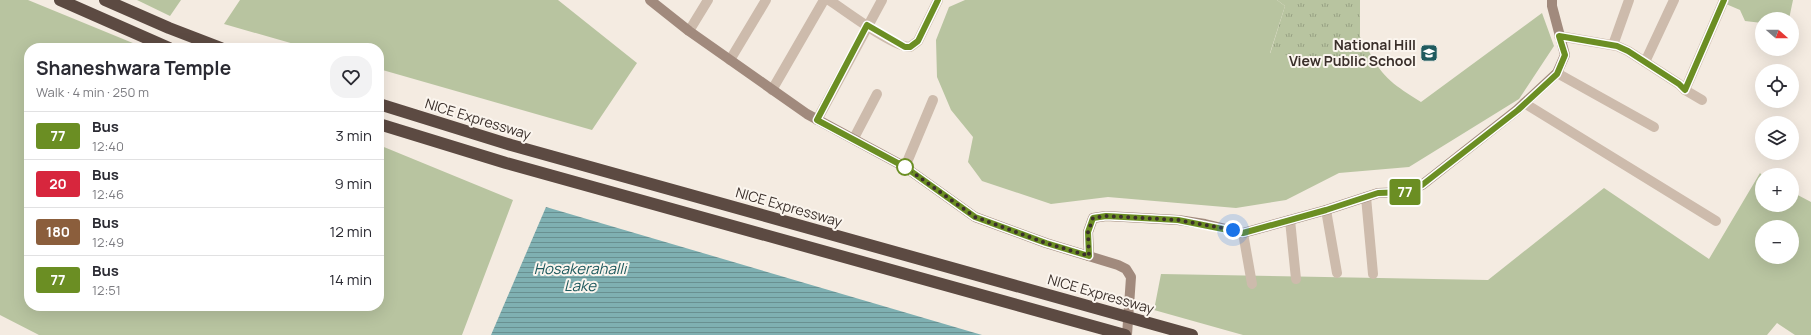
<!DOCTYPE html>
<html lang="en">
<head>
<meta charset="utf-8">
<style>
  body { margin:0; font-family:Manrope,sans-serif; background:#f2f2f3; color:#2b2b33; height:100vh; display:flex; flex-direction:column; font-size:15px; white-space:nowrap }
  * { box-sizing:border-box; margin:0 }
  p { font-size:13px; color:#7c7c81 }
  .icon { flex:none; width:22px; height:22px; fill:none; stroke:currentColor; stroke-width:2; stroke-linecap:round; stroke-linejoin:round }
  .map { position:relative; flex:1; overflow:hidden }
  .panel { position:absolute; left:24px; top:43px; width:360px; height:268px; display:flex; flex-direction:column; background:#fff; border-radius:16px; box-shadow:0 4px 16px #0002 }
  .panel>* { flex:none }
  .badge { padding:0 8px; border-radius:3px; font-size:14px; line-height:26px }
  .needle { width:26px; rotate:110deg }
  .tools { position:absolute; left:1755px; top:12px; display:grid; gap:8px }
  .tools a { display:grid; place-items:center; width:44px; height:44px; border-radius:50%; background:#fff; box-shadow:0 4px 16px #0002; font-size:20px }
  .you { position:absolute; width:20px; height:20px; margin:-10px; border:3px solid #fff; border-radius:50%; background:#1a73e8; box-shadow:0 0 0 6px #1a73e833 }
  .map>.badge { position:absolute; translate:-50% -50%; box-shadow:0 0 0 2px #fff }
  .round { display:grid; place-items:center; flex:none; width:42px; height:42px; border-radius:16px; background:#f2f2f3 }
  .overview { display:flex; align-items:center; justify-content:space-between; height:68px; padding:0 12px }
  h1 { font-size:19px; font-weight:700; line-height:30px }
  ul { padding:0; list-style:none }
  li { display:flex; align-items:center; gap:12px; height:48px; padding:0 12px; border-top:1px solid #e1e1e2 }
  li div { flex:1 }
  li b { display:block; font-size:15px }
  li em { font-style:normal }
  li .badge { min-width:44px; font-weight:700; text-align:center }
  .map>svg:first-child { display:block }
</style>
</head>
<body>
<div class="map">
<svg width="1811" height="335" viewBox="0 0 1811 335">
  <defs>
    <pattern id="park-tufts" width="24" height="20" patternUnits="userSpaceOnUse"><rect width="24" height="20" fill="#b8c4a0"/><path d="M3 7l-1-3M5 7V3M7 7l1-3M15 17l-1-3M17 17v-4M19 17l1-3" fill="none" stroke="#97a083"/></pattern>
    <pattern id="water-rules" width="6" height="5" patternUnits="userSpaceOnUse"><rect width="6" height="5" fill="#7fb0b2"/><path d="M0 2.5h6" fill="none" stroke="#699091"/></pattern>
  </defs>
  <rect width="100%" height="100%" fill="#f4ebe1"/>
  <!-- grass -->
  <g fill="#b8c4a0" fill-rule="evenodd">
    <path d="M0,0H28L145,48H29V306H379V145L513,200L462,335H39L0,315Z"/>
    <path d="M137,0H181L170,16Z"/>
    <path d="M240,0H558L637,63L592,130L379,69V48H308L224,24Z"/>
    <path d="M965,0H1277L1285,6L1270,53L1344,59L1373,58C1383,79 1402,90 1421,102L1542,13L1554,46L1519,99L1409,167L1339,173L1286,200L1236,208L1108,197L1051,204L982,181L968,162L973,137L951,110L937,77L936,40L949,7Z"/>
    <path d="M1727,0H1793L1789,19H1762V23L1745,21L1740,10L1726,4Z"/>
    <path d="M1760,173L1762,175V205H1792V192L1811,202V335H1795L1777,323L1767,335H1243L1154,310L1161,274L1488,280L1604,188L1709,259ZM1762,227H1792V257H1762Z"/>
  </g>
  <!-- park -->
  <path fill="url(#park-tufts)" d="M1277,0H1360V37L1373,58L1345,59L1270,54L1285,6Z"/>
  <!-- water -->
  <path fill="url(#water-rules)" d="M546,207L982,335H491Z"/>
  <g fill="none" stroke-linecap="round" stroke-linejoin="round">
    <!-- street -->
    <g stroke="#cdbbac" stroke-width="10">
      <path d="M829,0C846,11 893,47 910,47L918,41L938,0"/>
      <path d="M689,31L708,0"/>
      <path d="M1559,36L1617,46L1628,51L1679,84L1685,90L1724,0"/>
      <path d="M1613,45L1629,0"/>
      <path d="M730,60L766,0"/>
      <path d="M1645,62L1674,0"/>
      <path d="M1557,73L1654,127"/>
      <path d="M772,90L824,0"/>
      <path d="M1685,90L1702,100"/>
      <path d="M1524,103L1716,221"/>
      <path d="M817,120L882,0"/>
      <path d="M854,138L877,94"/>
      <path d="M905,167L933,100"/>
      <path d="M1366,197L1373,274"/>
      <path d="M1326,210L1337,273"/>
      <path d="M1290,220L1296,279"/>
      <path d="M1243,233L1252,284"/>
    </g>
    <!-- secondary -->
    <g stroke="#a18a7d" stroke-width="10">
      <path d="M650,0L689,31L807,114L905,167L975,217L1046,243L1118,265L1126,269L1131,277L1127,335"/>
      <path d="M1089,256L1088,232L1093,218L1106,216L1178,220L1205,224L1243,233L1326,210L1378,193L1407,192L1422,185L1517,110L1557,73L1565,55L1552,6V0"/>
    </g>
    <!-- highway -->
    <g stroke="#5c4a42" stroke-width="12">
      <path d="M60,0L169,48"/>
      <path d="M105,0L169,28L221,48"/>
      <path d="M379,104L511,145L1192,335"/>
      <path d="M379,124L506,163L1125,335"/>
    </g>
  </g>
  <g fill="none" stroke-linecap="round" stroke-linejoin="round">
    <defs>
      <path id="line" d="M938,0L918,41L910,47H905L867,25L817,120L905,167L975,217L1046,243L1089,256L1088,232L1093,218L1106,216L1178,220L1243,233L1326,210L1378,193L1407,192L1422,185L1518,110L1557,74L1565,55L1559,36L1617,46L1628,51L1679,84L1685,90L1724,0"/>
    </defs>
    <!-- line casing -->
    <use href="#line" stroke="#fff" stroke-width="9"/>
    <!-- line -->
    <use href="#line" stroke="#6b8e23" stroke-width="6"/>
    <!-- walk -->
    <path stroke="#3b302b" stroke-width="4" stroke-dasharray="0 7.2" d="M905,167L975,217L1046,243L1089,256L1088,232L1093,218L1106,216L1178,220L1233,230"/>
  </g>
  <!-- icons -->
  <defs>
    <symbol id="school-square" viewBox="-11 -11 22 22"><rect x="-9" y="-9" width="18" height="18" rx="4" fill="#1f5a5e" stroke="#fbf5ee"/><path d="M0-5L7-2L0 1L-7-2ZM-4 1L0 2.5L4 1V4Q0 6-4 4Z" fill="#fff"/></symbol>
  </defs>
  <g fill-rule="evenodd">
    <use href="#school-square" x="1419" y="43" width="20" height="20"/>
  </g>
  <!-- markers -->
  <circle fill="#fff" stroke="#6b8e23" stroke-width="2" cx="905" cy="167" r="8"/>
  <g text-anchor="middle" stroke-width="4" stroke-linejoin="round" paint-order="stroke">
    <!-- poi labels -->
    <g font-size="14" font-weight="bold" fill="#3b302b" stroke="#fbf5ee" text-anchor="end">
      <text x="1416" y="50">National Hill<tspan x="1416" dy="16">View Public School</tspan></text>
    </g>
    <!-- street labels -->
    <g font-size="14" fill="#3b302b" stroke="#fbf5ee">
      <text transform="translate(478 119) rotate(17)" y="5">NICE Expressway</text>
      <text transform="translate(789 207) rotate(16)" y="5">NICE Expressway</text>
      <text transform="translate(1101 294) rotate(16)" y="5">NICE Expressway</text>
    </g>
    <!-- water labels -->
    <g font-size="15" font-style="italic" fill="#1f5a5e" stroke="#fbf5ee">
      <text x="580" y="274">Hosakerahalli<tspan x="580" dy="17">Lake</tspan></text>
    </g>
  </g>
</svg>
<div class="tools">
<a><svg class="needle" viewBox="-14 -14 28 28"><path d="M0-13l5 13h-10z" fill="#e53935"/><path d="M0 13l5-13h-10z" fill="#7c7c81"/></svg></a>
<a><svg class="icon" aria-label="locate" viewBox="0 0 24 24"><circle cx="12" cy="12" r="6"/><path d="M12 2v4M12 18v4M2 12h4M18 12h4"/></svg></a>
<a><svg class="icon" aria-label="layers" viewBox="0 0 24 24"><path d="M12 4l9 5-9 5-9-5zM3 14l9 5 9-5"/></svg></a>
<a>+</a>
<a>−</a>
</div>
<div class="you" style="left:1233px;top:230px"></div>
<b class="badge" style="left:1405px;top:192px;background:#6b8e23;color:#fff">77</b>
<section class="panel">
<div class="overview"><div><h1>Shaneshwara Temple</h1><p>Walk · 4 min · 250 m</p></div><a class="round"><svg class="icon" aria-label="heart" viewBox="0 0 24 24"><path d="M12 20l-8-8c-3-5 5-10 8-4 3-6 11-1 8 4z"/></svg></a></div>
<ul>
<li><span class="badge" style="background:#6b8e23;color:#fff">77</span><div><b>Bus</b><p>12:40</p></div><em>3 min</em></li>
<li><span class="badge" style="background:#d7263d;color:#fff">20</span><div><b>Bus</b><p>12:46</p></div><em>9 min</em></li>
<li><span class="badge" style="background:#8b5e3c;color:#fff">180</span><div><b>Bus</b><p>12:49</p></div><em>12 min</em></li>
<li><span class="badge" style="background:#6b8e23;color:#fff">77</span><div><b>Bus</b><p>12:51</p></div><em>14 min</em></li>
</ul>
</section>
</div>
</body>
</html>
